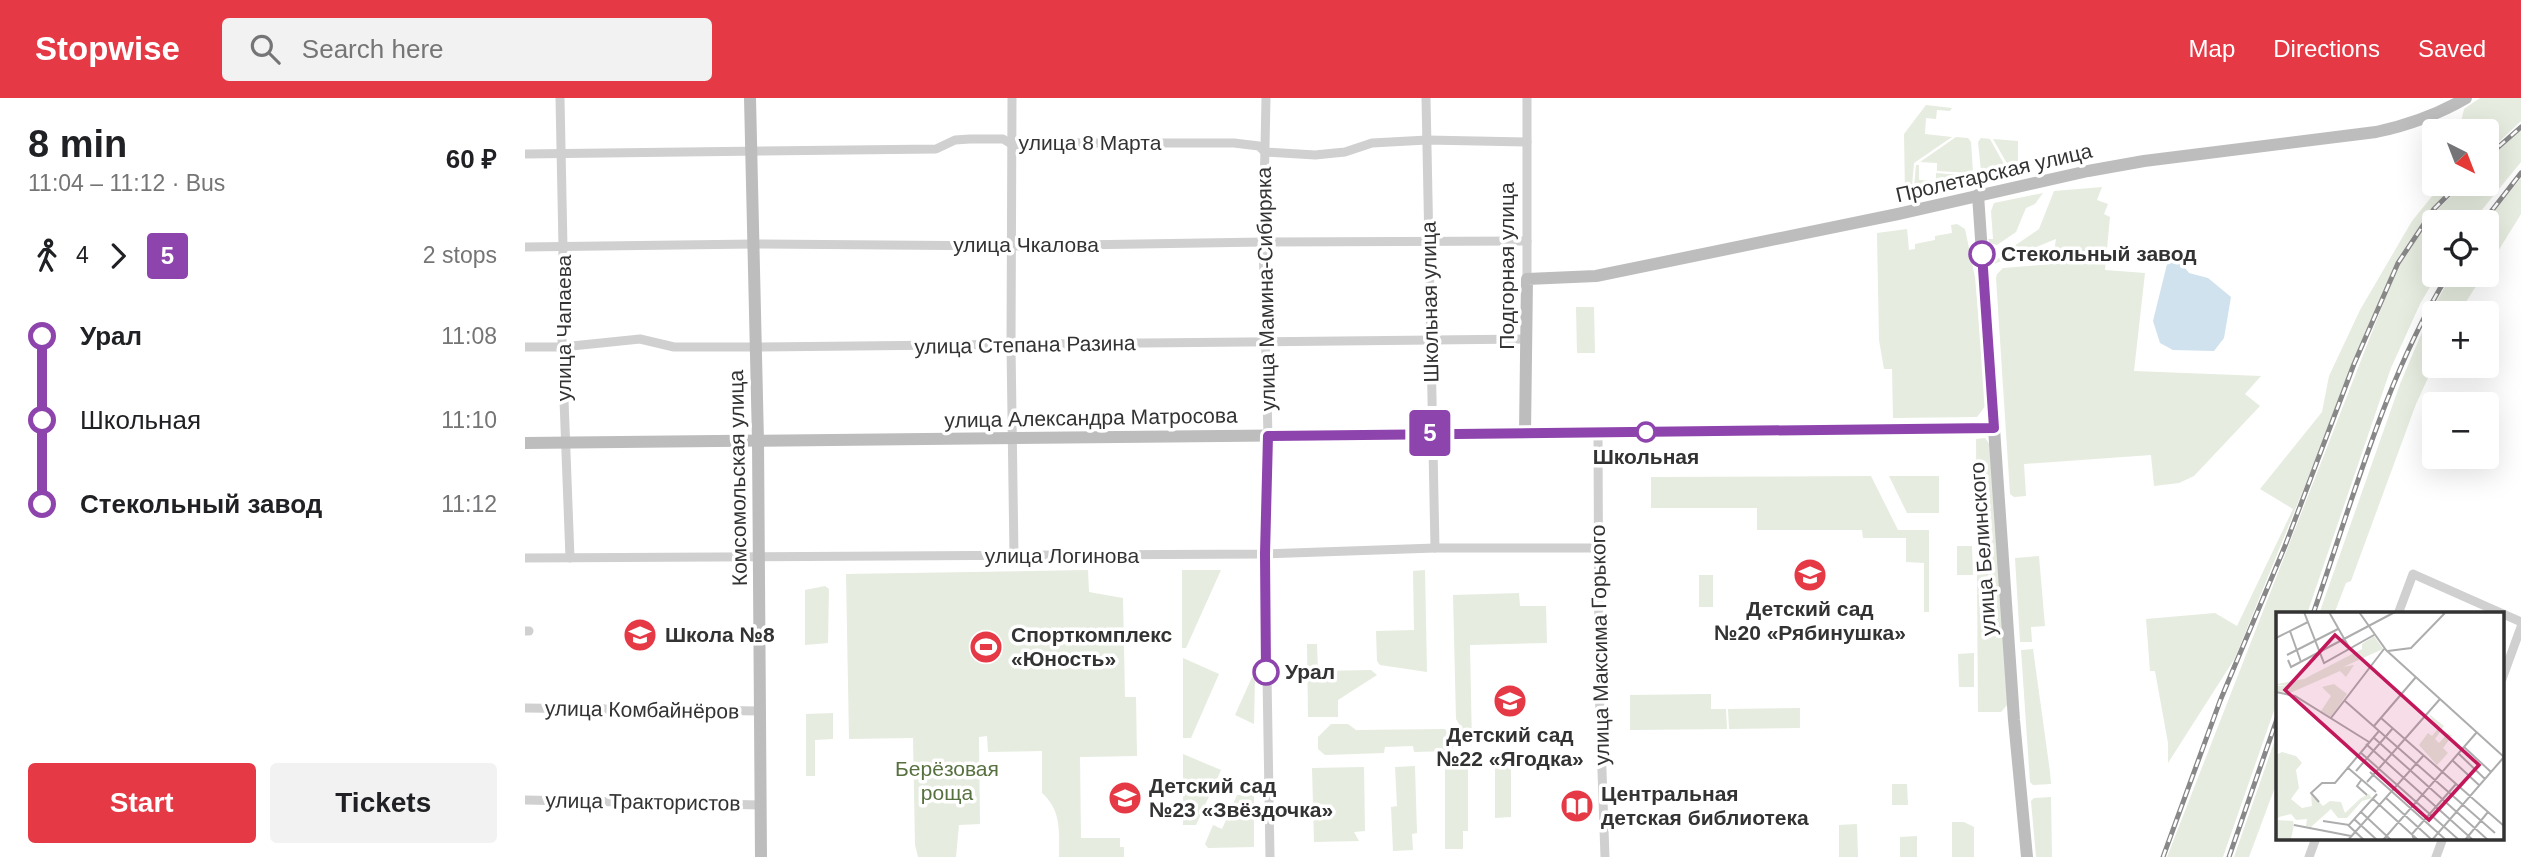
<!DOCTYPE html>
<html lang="en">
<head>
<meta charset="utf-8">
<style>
  body { margin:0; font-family:Arial,sans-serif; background:#f2f2f2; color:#202124; height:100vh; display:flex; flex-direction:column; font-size:26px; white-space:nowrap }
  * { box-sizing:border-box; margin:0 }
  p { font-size:23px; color:#757577 }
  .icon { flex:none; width:38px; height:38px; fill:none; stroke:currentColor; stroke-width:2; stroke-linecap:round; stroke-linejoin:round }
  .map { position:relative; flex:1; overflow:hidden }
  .panel { display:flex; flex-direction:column; background:#fff; width:525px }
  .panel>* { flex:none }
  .badge { padding:0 14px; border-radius:5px; font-size:24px; line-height:46px }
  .needle { width:46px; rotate:138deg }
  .tools { position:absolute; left:1897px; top:21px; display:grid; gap:14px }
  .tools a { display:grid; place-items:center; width:77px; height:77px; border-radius:7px; background:#fff; box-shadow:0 7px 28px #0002; font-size:35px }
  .map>.badge { position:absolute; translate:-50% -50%; box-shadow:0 0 0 4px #fff }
  .legs { display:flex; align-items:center; gap:10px; height:77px; padding:0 28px; font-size:23px }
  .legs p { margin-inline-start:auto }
  .summary { display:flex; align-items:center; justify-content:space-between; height:119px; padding:0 28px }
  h1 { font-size:38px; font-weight:800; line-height:52px }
  .cta { display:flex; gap:14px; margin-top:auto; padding:14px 28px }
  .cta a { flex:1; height:80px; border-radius:7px; background:#e63946; color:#fff; font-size:28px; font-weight:800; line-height:80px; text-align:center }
  .cta a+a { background:#f2f2f2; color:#202124 }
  ul { padding:0 28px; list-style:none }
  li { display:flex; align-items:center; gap:24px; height:84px; font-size:26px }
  li i { display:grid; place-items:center; width:10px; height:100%; margin:0 9px; background:currentColor }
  li i::after { content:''; width:18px; height:18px; margin:-9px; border:5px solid; border-radius:50%; background:#fff }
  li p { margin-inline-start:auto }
  li:first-child i { background:linear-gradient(#0000 50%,currentColor 0) }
  li:last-child i { background:linear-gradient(currentColor 50%,#0000 0) }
  header { display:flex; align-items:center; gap:42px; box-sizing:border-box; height:98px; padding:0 35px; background:#e63946; color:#fff }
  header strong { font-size:33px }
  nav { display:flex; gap:38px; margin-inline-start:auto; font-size:24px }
  .search { width:490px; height:63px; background:#f2f2f2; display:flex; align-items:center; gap:18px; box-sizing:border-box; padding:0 24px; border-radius:7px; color:#757577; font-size:26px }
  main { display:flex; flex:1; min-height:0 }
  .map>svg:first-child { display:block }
</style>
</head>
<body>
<header>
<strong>Stopwise</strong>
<div class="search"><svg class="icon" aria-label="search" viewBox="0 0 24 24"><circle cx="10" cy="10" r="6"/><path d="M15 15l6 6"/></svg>Search here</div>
<nav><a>Map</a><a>Directions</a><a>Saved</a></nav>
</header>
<main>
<section class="panel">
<div class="summary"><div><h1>8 min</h1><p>11:04 – 11:12 · Bus</p></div><b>60 ₽</b></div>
<div class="legs"><svg class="icon" aria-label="walk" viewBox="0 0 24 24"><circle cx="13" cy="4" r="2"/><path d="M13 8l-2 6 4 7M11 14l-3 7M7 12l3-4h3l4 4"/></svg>4<svg class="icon" aria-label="forward" viewBox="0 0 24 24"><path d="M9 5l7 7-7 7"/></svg><b class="badge" style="background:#8e44ad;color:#fff">5</b><p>2 stops</p></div>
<ul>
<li><i style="color:#8e44ad"></i><b>Урал</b><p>11:08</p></li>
<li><i style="color:#8e44ad"></i><span>Школьная</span><p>11:10</p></li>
<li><i style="color:#8e44ad"></i><b>Стекольный завод</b><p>11:12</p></li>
</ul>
<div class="cta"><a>Start</a><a>Tickets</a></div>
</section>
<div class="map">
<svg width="1996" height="759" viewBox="0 0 1996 759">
  <rect width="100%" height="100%" fill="#fff"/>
  <!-- green -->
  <g fill="#e6ecdf">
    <path d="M1955,0H1996V23L1962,55V33H1940L1937,20L1939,11Z"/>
    <path d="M1401,7L1427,10L1425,13L1412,12L1411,21L1401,20L1400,36L1427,39L1389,65L1387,88L1380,94L1379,36Z"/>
    <path d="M1996,32V64L1947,124H1909V177H1912L1895,206L1866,270L1782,516H1753V601L1698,759H1642L1874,165L1911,113L1938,86H1962V62Z"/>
    <path d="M1431,39L1443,40L1446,44L1448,75L1412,73V65L1395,64Z"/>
    <path d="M1456,40L1465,41L1485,77L1457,82L1453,44Z"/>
    <path d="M1468,41L1493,43V74L1488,76Z"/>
    <path d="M1391,67H1394V82L1411,83V75L1448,78L1444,86L1384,100L1380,97L1389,90Z"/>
    <path d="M1996,80V116L1962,171L1961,124Z"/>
    <path d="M1917,86H1931L1907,110L1871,163L1710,560L1643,665V645L1630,573H1625L1621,521L1690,515L1712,528L1768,411L1735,391L1797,314L1804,278L1835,212L1887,123Z"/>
    <path d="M1577,89L1572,102L1583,106L1579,116L1585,119L1580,172L1620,175L1609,273L1736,278L1720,296L1735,308L1669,378L1654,385L1629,388L1626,357L1499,366L1501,398L1489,399L1485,396L1471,180L1472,176L1478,170L1527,166L1531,141L1469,166L1476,157L1514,131L1529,93Z"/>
    <path d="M1518,95L1510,106L1501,110L1491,134L1472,147L1465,145L1463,141H1468L1466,113L1469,105Z"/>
    <path d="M1432,126L1440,131L1450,179L1461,307L1452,319L1368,320L1367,271H1359L1354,242L1352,135L1382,131L1384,152L1390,151V146L1410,142V138L1427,135L1426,127Z"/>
    <path d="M1927,177H1958L1934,215H1909V267L1891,306L1826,483L1821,485L1809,516H1794L1875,286L1906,213Z"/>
    <path d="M1051,209H1069L1070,255H1052Z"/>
    <path d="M1460,340L1465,347L1483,606L1476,614H1453L1451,341Z"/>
    <path d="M1346,378L1373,432H1404V514H1399V465L1381,464V440H1338L1337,432H1232V410H1126V379Z"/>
    <path d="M1364,378H1414V415H1382Z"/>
    <path d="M1432,448H1447L1448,477H1432Z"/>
    <path d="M1514,458L1520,528L1506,529L1507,544H1495L1490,460Z"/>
    <path d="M563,472L564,494L598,500L600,599H611L612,658L555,659L556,740H595V749H599V759H534C534,734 537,713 517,695V653L463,654L462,638L454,639L455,726L434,727L431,759H393L390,747L388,640L324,641L321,476Z"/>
    <path d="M657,472H696L661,550H657Z"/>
    <path d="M900,472L902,574L855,567L852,563L851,533L889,532L888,473Z"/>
    <rect x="1174" y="477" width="14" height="32"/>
    <path d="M300,488L304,491L303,545L280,547V492Z"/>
    <path d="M994,495L995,508H1021L1022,545L945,547L947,648L931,621L928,497Z"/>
    <path d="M782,546H792L793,573L846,572L852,577L813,602V619H783Z"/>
    <path d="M1508,551L1525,674L1526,686L1508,687L1505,684L1496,552Z"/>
    <path d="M1449,555V589H1434L1433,556Z"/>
    <path d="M658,560L694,576L666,640H658Z"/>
    <path d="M727,579L730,580L729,626L710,617Z"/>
    <path d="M1186,596V611H1201L1202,631L1105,632V597Z"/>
    <path d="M1275,610V630L1204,631L1203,611Z"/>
    <path d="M308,615V641L290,642V678H281V616Z"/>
    <path d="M806,626H823L831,632L920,631L929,647L926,653L889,654L888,648L860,649L859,655L800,657L793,651V639Z"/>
    <path d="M1753,633V681L1724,759H1709Z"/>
    <path d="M658,656L696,672L671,727H658Z"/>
    <path d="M970,665H986V719L970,720Z"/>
    <path d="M920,666H943V733H938V751H920Z"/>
    <path d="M890,668L892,735L887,736L888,752L868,753L866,709L872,708L870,669Z"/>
    <path d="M839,669L840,733L829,734L834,743L789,744L787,670Z"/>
    <path d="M1367,686H1382L1383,707H1367Z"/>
    <path d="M729,696V749L683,750L680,746L688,727L697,731L712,697Z"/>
    <path d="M1526,699L1527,759H1511L1506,703L1509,700Z"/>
    <path d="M1427,724H1439L1449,729V759H1427Z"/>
    <path d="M1332,726L1333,759H1314V727Z"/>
    <path d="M1392,738V759H1375V739Z"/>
  </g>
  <!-- water -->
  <path fill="#cfe2ee" d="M1646,150L1658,151L1657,166L1664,175L1683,180L1706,199L1699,240L1689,253L1648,252L1635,245L1628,223Z"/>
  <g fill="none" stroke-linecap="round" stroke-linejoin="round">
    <!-- street -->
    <g stroke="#d0d0d0" stroke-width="9">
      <path d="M35,0L38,149L37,249L45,460"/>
      <path d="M487,0L486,248L489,458"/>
      <path d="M741,0L738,144L743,338L740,456L745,759"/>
      <path d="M901,0L910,450"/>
      <path d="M0,56L411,51L430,42L445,41H478L488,47L529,45H709L734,48L740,54L790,57L820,54L847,45L902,42L1002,44"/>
      <path d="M0,149L229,146L486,148L738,144L1002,143"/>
      <path d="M1002,181V0"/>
      <path d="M0,249H37L115,241L149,249H230L1001,241"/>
      <path d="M1073,334L1074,587L1080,759"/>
      <path d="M1000,335L1469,330"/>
      <path d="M0,460L740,456L910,450H1074"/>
      <path d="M1873,516L1888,476L1996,524"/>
      <path d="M0,533H4"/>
      <path d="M1977,581L1996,529"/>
      <path d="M0,610L235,613"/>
      <path d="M0,702L236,707"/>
      <path d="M1784,759L1791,740"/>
      <path d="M1911,759L1918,740"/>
    </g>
    <!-- secondary -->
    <g stroke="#bdbdbd" stroke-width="12">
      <path d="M225,0L233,343L236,759"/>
      <path d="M1453,97L1489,622L1502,759"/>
      <path d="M0,345L1000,335L1002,181L1071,178L1373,116L1563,73L1619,63L1851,34C1884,27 1912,17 1941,0"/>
    </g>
    <defs>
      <g id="rail">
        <path d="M1962,59L1996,29"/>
        <path d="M1958,124L1996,75"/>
        <path d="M1788,516C1828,402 1860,280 1923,177"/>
        <path d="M1638,759L1695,603L1760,448L1829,266L1873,165L1909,111L1934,86"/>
        <path d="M1704,759L1753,618"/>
      </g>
    </defs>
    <!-- rail casing -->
    <use href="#rail" stroke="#888" stroke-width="5"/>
    <!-- rail -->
    <use href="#rail" stroke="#fff" stroke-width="2.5" stroke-dasharray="8" stroke-linecap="butt"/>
  </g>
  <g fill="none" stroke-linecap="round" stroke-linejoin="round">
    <defs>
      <path id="line-1" d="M741,574L740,456L743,338L1469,330L1457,156"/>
    </defs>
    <!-- line-1 casing -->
    <use href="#line-1" stroke="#fff" stroke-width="16"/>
    <!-- line-1 -->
    <use href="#line-1" stroke="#8e44ad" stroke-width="10"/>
  </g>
  <!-- icons -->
  <defs>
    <symbol id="school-disc" viewBox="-11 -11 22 22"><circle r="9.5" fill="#e63946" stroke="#fff"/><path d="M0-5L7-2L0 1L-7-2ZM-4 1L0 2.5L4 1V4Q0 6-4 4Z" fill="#fff"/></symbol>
    <symbol id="stadium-disc" viewBox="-11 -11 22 22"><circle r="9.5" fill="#e63946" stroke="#fff"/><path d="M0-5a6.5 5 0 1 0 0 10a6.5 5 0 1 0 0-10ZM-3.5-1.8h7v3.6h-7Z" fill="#fff"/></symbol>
    <symbol id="library-disc" viewBox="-11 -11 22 22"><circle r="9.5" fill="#e63946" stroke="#fff"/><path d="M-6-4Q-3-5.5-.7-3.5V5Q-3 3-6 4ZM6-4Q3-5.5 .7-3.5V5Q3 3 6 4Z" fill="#fff"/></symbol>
  </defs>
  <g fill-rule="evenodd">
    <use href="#school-disc" x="1266" y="458" width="38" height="38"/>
    <use href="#school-disc" x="96" y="518" width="38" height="38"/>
    <use href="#stadium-disc" x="442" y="530" width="38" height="38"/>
    <use href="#school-disc" x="966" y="584" width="38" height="38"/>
    <use href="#school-disc" x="581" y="681" width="38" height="38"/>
    <use href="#library-disc" x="1033" y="689" width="38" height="38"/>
  </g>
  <!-- markers -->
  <g fill="#fff" stroke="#8e44ad" stroke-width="3.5">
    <circle cx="1457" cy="156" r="12"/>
    <circle cx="1121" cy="334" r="9"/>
    <circle cx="741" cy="574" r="12"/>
  </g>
  <g text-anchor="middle" stroke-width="7" stroke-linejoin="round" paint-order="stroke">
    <!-- street labels -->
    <g font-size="21" fill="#333" stroke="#fff">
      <text x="565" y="52">улица 8 Марта</text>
      <text transform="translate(1469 75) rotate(-13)" y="7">Пролетарская улица</text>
      <text x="501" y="154">улица Чкалова</text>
      <text transform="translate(982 168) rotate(-90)" y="7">Подгорная улица</text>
      <text transform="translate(741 191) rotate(-91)" y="7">улица Мамина-Сибиряка</text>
      <text transform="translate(905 204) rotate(-91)" y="7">Школьная улица</text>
      <text transform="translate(39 230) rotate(-90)" y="7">улица Чапаева</text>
      <text transform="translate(500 247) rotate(-1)" y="7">улица Степана Разина</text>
      <text transform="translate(566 320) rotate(-1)" y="7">улица Александра Матросова</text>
      <text transform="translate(213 380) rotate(-91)" y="7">Комсомольская улица</text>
      <text transform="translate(1458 451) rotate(-94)" y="7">улица Белинского</text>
      <text x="537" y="465">улица Логинова</text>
      <text transform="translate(1075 547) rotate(-91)" y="7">улица Максима Горького</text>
      <text transform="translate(117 612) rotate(1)" y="7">улица Комбайнёров</text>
      <text transform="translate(118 704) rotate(1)" y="7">улица Трактористов</text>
    </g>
    <!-- stop labels -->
    <g font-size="21" font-weight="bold" fill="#333" stroke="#fff" text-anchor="start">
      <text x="1476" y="163">Стекольный завод</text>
      <text x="1121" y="366" text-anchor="middle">Школьная</text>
      <text x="760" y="581">Урал</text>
    </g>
    <!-- poi labels -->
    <g font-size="21" font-weight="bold" fill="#333" stroke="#fff" text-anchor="start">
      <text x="1285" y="518" text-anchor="middle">Детский сад<tspan x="1285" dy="24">№20 «Рябинушка»</tspan></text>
      <text x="140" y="544">Школа №8</text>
      <text x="486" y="544">Спорткомплекс<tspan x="486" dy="24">«Юность»</tspan></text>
      <text x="985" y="644" text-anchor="middle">Детский сад<tspan x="985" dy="24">№22 «Ягодка»</tspan></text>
      <text x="624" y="695">Детский сад<tspan x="624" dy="24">№23 «Звёздочка»</tspan></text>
      <text x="1076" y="703">Центральная<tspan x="1076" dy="24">детская библиотека</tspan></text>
    </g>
    <!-- park labels -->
    <g font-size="21" fill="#56703f" stroke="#fff">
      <text x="422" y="678">Берёзовая<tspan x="422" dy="24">роща</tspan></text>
    </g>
  </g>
  <!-- overview -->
  <g transform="translate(1751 514)">
    <rect width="228" height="228" fill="#fff"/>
    <path d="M98,24L107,37L67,55L78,53L70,65L64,59L14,81L0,79V74L15,73H0V64L1,72L28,67L86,37V32ZM58,72L71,82L55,105L45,99L55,84L46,75ZM153,102L168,114L159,127L163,131L172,121L176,124L167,136L172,141L161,153L143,133L152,121L156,124L161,118ZM6,140L20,144L26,151L20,158L23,176L15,187L26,196L36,194L35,181L47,194L54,189L65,190L69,201L85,186L93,182L96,186L86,189L71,206H62L55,197L35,215L30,214L31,207L20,208L15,202L3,205L1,208L17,209L18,213L15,227H0V143Z" fill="#e6ecdf"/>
    <path fill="none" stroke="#adadad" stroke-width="2" d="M28,0L48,51L98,23M53,0L74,37M83,0L110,38L228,145M14,19L25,50M0,26L32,10M112,39L135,36L168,2L166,0M11,43L62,17M12,48L15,55L119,0M0,80L19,84L93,130M69,89L219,221M55,106L108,37M105,106L228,214M98,114L140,65M97,125L212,228M90,132L197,228M188,135L215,160M84,140L183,228M182,141L209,167M176,148L203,173M71,155L100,180M80,159L117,116M94,160L170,228M86,167L81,174L91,183M91,170L164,87M110,186L156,228M97,187L142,228M43,190L35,181L46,171H59L103,119M85,200L115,228M78,207L101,228M47,209L73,213L101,182M18,213L75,224M72,213L88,228M72,228L148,143M107,228L201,120M138,228L136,222L180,172M156,228L228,145M189,228L212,200"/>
    <path fill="#c2185b" fill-opacity="0.15" stroke="#c2185b" stroke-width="3.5" d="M59,23L203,153L153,208L9,78Z"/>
    <rect width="228" height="228" fill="none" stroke="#333" stroke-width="3.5"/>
  </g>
</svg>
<div class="tools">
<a><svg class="needle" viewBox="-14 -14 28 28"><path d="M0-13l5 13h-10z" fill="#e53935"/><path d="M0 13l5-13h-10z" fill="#757577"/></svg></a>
<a><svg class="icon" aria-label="locate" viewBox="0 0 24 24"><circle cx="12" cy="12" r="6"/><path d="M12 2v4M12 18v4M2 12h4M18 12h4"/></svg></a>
<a>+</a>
<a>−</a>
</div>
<b class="badge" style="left:905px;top:335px;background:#8e44ad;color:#fff">5</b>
</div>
</main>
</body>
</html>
